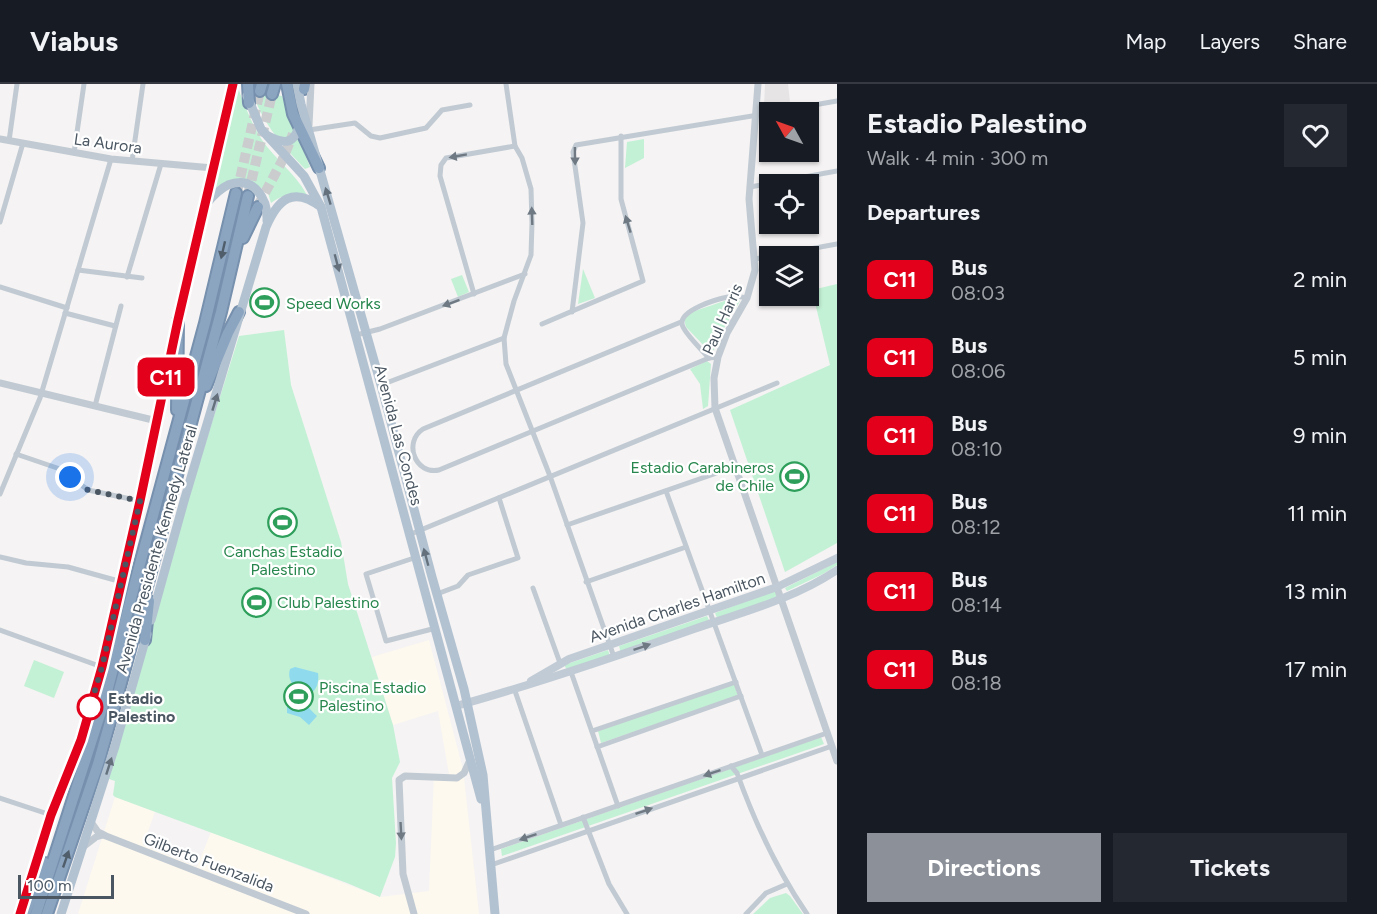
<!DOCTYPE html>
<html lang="en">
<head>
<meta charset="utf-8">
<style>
  body { margin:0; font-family:Figtree,sans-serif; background:#242831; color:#f1f3f6; height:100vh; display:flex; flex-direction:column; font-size:22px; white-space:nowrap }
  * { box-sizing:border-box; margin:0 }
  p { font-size:20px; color:#9ea1a6 }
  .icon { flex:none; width:33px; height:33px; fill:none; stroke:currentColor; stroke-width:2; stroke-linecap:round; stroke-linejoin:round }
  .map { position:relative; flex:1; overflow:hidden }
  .drawer { display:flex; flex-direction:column; background:#171b24; width:540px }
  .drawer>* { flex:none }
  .badge { padding:0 12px; border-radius:9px; font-size:21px; line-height:39px }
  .needle { width:39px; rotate:310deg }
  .fabs { position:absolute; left:759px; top:18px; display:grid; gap:12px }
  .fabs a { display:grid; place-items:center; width:60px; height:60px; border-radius:0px; background:#171b24; box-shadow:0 2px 4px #0004; font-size:30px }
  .scale { position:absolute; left:18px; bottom:15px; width:96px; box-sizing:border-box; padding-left:6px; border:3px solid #4a5661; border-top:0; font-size:16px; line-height:21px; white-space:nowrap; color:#4a5661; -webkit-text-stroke:4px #fff; paint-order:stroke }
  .you { position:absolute; width:30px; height:30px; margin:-15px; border:4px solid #fff; border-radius:50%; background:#1a73e8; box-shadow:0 0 0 9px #1a73e833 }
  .map>.badge { position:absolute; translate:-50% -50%; box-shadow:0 0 0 3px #fff }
  h2 { padding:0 30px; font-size:22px; line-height:54px }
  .round { display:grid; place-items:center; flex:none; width:63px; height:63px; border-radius:0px; background:#242831 }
  .head { display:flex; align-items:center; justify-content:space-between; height:102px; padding:0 30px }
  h1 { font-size:28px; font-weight:700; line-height:45px }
  .button { display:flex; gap:12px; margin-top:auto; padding:12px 30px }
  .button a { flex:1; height:69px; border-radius:0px; background:#8c9099; color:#fff; font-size:24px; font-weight:700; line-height:69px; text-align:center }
  .button a+a { background:#242831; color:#f1f3f6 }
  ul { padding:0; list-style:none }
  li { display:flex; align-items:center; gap:18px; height:78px; padding:0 30px }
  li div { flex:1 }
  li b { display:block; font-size:22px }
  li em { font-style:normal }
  li .badge { min-width:66px; font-weight:700; text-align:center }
  header { display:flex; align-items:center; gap:36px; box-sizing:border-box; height:84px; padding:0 30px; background:#171b24; border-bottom:2px solid #363941 }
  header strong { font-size:28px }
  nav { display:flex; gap:33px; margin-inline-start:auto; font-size:21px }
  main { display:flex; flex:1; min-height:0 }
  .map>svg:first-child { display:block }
</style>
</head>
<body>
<header>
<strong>Viabus</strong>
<nav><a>Map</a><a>Layers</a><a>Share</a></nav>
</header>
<main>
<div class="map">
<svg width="837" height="830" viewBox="0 0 837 830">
  <rect width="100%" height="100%" fill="#f5f3f3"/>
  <!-- commercial -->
  <path fill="#fdf9ef" d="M429,556L463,685L479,830H78L115,713L155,728L143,761L197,783L211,748L380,813L429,807L434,691L449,690L438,627L393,641L372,573Z"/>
  <!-- education -->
  <path fill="#e6e4e5" d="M765,0H788L790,18L764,23Z"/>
  <!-- green -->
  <g fill="#c3f1d5">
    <path d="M251,0H257V7L282,12L310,83L305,85C282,61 257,34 251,0Z"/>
    <path d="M238,4C245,22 251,39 262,56C275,75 295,89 307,111C291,109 283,110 271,119L268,109L250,96L224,99L213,105Z"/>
    <path d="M644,55V74L625,84L627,58Z"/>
    <path d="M583,185L595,214L578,220Z"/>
    <path d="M462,191L469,208L458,213L451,195Z"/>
    <path d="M837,200V459L785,488L730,326L830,281L812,206Z"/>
    <path d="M736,213L740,217L720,251L714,266L709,267L686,243L684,235L689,229Z"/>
    <path d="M284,246L291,301L341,458L348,500L393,641L400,678L392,694L396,759L395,773L380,813L347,799L115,713L113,711L115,697L106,694L179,444L239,252Z"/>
    <path d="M707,277L711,280L708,322L703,325L700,300L690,285Z"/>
    <path d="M837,478V481L823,490L787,507L785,504Z"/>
    <path d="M776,506L779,514L718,536L715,529Z"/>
    <path d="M707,532L710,538L621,569L619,562Z"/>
    <path d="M608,566L610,572L568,587L564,581Z"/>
    <path d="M34,576L64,588L54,614L24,602Z"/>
    <path d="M734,599L738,612L601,659L598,647Z"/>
    <path d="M821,653L824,660L502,772L501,765Z"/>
    <path d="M786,809L790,812L803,830H753L770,814Z"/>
  </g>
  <!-- water -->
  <path fill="#90daee" d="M295,583L318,589C319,595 318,605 311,609L309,608C302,620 309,624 317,632L309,641L300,633L287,629V618L294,603C290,596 288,593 290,585Z"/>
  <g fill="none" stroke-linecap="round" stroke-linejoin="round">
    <!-- motorway-tunnel -->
    <g stroke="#caccce" stroke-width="10" stroke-dasharray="10 5" stroke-linecap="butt">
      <path d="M237,108L260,7"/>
      <path d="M248,111L272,10"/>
      <path d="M258,122L282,77L293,50"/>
    </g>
    <defs>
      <g id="motorway">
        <path d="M248,0L249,19"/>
        <path d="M287,0L293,30L319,84"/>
        <path d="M304,5L305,0"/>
        <path d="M260,7L262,0"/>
        <path d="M272,10L275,0"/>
        <path d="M243,154L258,123"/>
        <path d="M206,302L228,249L239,228"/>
        <path d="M177,326L178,236"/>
        <path d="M145,556L149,517"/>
        <path d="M25,830L45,779"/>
        <path d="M36,830L106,612L137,491L205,239L236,109"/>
        <path d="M47,830L98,680L121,599L221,228L248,112"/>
      </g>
    </defs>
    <!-- motorway casing -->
    <use href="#motorway" stroke="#7690ad" stroke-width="14"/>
    <!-- minor -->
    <g stroke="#c1cad2" stroke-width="5">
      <path d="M506,0L515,62L522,74L531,105L532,139L531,171L514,217L504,254L506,280L550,392L614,573"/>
      <path d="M774,28L837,17"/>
      <path d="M309,46L355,39L371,52L380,54L426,44L442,26L470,21"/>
      <path d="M9,57L17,0"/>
      <path d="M74,69L84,0"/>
      <path d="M132,77L143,0"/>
      <path d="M750,103L837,87"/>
      <path d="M0,138L23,59"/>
      <path d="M755,175L837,160"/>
      <path d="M78,186L142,194"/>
      <path d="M127,193L161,80"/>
      <path d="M0,203L67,224"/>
      <path d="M474,210L440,92L441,81L446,74L515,62"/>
      <path d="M572,228L583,139L573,68L576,61L770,29"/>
      <path d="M65,229L115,242"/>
      <path d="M681,238L423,345C403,358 415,391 439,386L709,274L718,273"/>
      <path d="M542,240L643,197L621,115V52"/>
      <path d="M356,251L380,245L525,190"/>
      <path d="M709,274C702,266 683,248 682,240C680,226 717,215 728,213C734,211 741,213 747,214"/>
      <path d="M381,301L504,254"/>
      <path d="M95,322L121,222"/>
      <path d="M16,370L60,385L88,406L140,417"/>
      <path d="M666,407L762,671"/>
      <path d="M0,410L40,314L111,75"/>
      <path d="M567,441L734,383"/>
      <path d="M411,450L777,299"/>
      <path d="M0,473L26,479L68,483L122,498"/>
      <path d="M417,473L366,490L386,557L436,544"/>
      <path d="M586,498L686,463"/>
      <path d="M533,504L560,579"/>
      <path d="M437,510L458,502L468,491L518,474L499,414"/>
      <path d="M0,546L102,583"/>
      <path d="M571,588L618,722"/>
      <path d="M514,604L561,741"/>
      <path d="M592,647L736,598"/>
      <path d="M597,663L741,612"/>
      <path d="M731,682L737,689C755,739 777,786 807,830"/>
      <path d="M0,714L51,731"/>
      <path d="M583,733L609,800L627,830"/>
      <path d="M490,766L827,649"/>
      <path d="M491,781L832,662"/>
      <path d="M746,830L766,809L787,800"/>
    </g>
    <!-- tertiary -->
    <g stroke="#c1cad2" stroke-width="7">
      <path d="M758,0L749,115L755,186L747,214L727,249L718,273L714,294L715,324L837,677"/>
      <path d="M309,41L311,0"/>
      <path d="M0,55L111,75L213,84"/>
      <path d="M0,299L157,337"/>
      <path d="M91,738L98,748L106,752L306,830"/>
      <path d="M83,763L96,753L103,751"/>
      <path d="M414,830L403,790L399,696L405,692L457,694L464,689L470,676"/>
    </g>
    <!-- secondary -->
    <g stroke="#c1cbd6" stroke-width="8">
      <path d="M531,597L569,575L777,503L837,474"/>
      <path d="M456,622C536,600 615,573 694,545C743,528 794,515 837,486"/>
    </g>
    <!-- primary -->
    <g stroke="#b3c2d1" stroke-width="9">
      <path d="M297,0L301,20L381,301L432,493L464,605L483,691L495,830"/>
      <path d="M247,12L261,45L304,92L321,123L481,715"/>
      <path d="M268,52C286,61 294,60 300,40"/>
      <path d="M206,120C212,113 219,105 228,101C254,91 268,115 267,137"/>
      <path d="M151,536L184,417L266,143C278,115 293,102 321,123"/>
      <path d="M20,830L51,731L81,656L102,583L140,417L178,236L233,0"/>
      <path d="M61,830L115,662L147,550"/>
    </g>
    <!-- motorway -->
    <use href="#motorway" stroke="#8ba5c1" stroke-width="10"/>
  </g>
  <!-- one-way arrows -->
  <defs><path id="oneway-solid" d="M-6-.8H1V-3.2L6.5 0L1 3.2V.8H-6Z" transform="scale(1.5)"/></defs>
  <g fill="#6e7983">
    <use href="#oneway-solid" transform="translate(458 72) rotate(170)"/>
    <use href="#oneway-solid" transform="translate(575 72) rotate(89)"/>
    <use href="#oneway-solid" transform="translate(532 132) rotate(-92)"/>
    <use href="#oneway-solid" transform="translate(628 140) rotate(-107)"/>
    <use href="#oneway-solid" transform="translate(451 219) rotate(160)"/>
    <use href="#oneway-solid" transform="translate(712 689) rotate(161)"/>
    <use href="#oneway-solid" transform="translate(644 727) rotate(-19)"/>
    <use href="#oneway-solid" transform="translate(401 747) rotate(87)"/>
    <use href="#oneway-solid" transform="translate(528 753) rotate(161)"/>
  </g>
  <g fill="#64717d">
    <use href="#oneway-solid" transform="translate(328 112) rotate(-107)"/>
    <use href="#oneway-solid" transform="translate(337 179) rotate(75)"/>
    <use href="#oneway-solid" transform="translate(215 318) rotate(-73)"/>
    <use href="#oneway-solid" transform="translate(426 473) rotate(-105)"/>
    <use href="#oneway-solid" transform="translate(109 682) rotate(-72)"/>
  </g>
  <g fill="#505e6b">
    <use href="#oneway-solid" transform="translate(223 166) rotate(103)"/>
    <use href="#oneway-solid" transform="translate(66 775) rotate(-71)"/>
  </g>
  <use fill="#6e7984" href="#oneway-solid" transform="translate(642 563) rotate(-19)"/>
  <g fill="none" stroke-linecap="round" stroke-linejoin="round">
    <defs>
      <path id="line" d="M20,830L51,731L81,656L102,583L140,417L178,236L233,0"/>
    </defs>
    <!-- line casing -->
    <use href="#line" stroke="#fff" stroke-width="14"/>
    <!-- line -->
    <use href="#line" stroke="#e2001a" stroke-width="9"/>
    <!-- walk -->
    <path stroke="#4a5661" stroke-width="6" stroke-dasharray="0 10.8" d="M70,393L88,406L140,417L102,583L90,623"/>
  </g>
  <!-- icons -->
  <defs>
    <symbol id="stadium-ring" viewBox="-11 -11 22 22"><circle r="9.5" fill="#fff" stroke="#2e9e5b" stroke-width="1.5"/><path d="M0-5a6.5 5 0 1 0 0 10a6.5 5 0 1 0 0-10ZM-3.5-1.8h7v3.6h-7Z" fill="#2e9e5b"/></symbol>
  </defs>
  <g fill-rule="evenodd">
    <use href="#stadium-ring" x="248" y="202" width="33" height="33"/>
    <use href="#stadium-ring" x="778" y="376" width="33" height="33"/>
    <use href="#stadium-ring" x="266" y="422" width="33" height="33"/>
    <use href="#stadium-ring" x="240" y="502" width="33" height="33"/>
    <use href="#stadium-ring" x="282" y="596" width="33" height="33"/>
  </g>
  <!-- markers -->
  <circle fill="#fff" stroke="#e2001a" stroke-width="3" cx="90" cy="623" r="12"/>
  <g text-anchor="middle" stroke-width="4.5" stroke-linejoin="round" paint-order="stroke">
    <!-- street labels -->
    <g font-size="16" fill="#4a5661" stroke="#fff">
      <text transform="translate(108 59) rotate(8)" y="6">La Aurora</text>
      <text transform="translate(722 235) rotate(-66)" y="6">Paul Harris</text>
      <text transform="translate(399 351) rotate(75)" y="6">Avenida Las Condes</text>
      <text transform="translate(156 465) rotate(-74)" y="6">Avenida Presidente Kennedy Lateral</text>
      <text transform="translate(677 523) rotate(-19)" y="6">Avenida Charles Hamilton</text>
      <text transform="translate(209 778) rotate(21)" y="6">Gilberto Fuenzalida</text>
    </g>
    <!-- leisure labels -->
    <g font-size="16" fill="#27864d" stroke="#fff" text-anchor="start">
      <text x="286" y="225">Speed Works</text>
      <text x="774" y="389" text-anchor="end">Estadio Carabineros<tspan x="774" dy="18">de Chile</tspan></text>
      <text x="283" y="473" text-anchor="middle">Canchas Estadio<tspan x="283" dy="18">Palestino</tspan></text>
      <text x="277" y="524">Club Palestino</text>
      <text x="319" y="609">Piscina Estadio<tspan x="319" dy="18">Palestino</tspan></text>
    </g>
    <!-- stop labels -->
    <g font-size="16" font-weight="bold" fill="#4a5661" stroke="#fff" text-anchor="start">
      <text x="108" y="620">Estadio<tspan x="108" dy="18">Palestino</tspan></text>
    </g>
  </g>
</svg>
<div class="fabs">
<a><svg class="needle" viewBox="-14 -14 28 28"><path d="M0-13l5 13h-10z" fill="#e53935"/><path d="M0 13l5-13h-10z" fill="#9ea1a6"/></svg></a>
<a><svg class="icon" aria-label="locate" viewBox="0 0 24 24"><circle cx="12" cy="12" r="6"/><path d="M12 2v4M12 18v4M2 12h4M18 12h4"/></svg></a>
<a><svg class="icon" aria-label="layers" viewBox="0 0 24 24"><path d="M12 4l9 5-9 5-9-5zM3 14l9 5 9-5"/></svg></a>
</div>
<div class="scale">100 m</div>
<div class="you" style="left:70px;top:393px"></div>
<b class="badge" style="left:166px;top:293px;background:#e2001a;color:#fff">C11</b>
</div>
<section class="drawer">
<div class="head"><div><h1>Estadio Palestino</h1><p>Walk · 4 min · 300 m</p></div><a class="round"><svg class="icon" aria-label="heart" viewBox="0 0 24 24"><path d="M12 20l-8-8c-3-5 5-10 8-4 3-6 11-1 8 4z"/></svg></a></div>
<h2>Departures</h2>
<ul>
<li><span class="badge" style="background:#e2001a;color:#fff">C11</span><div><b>Bus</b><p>08:03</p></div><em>2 min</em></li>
<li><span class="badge" style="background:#e2001a;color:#fff">C11</span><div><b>Bus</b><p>08:06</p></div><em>5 min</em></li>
<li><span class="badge" style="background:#e2001a;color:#fff">C11</span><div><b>Bus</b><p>08:10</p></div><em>9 min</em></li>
<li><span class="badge" style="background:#e2001a;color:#fff">C11</span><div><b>Bus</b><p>08:12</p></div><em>11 min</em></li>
<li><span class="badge" style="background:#e2001a;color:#fff">C11</span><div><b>Bus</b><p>08:14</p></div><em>13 min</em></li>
<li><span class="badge" style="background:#e2001a;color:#fff">C11</span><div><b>Bus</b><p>08:18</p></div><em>17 min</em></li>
</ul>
<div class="button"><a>Directions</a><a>Tickets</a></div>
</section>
</main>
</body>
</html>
